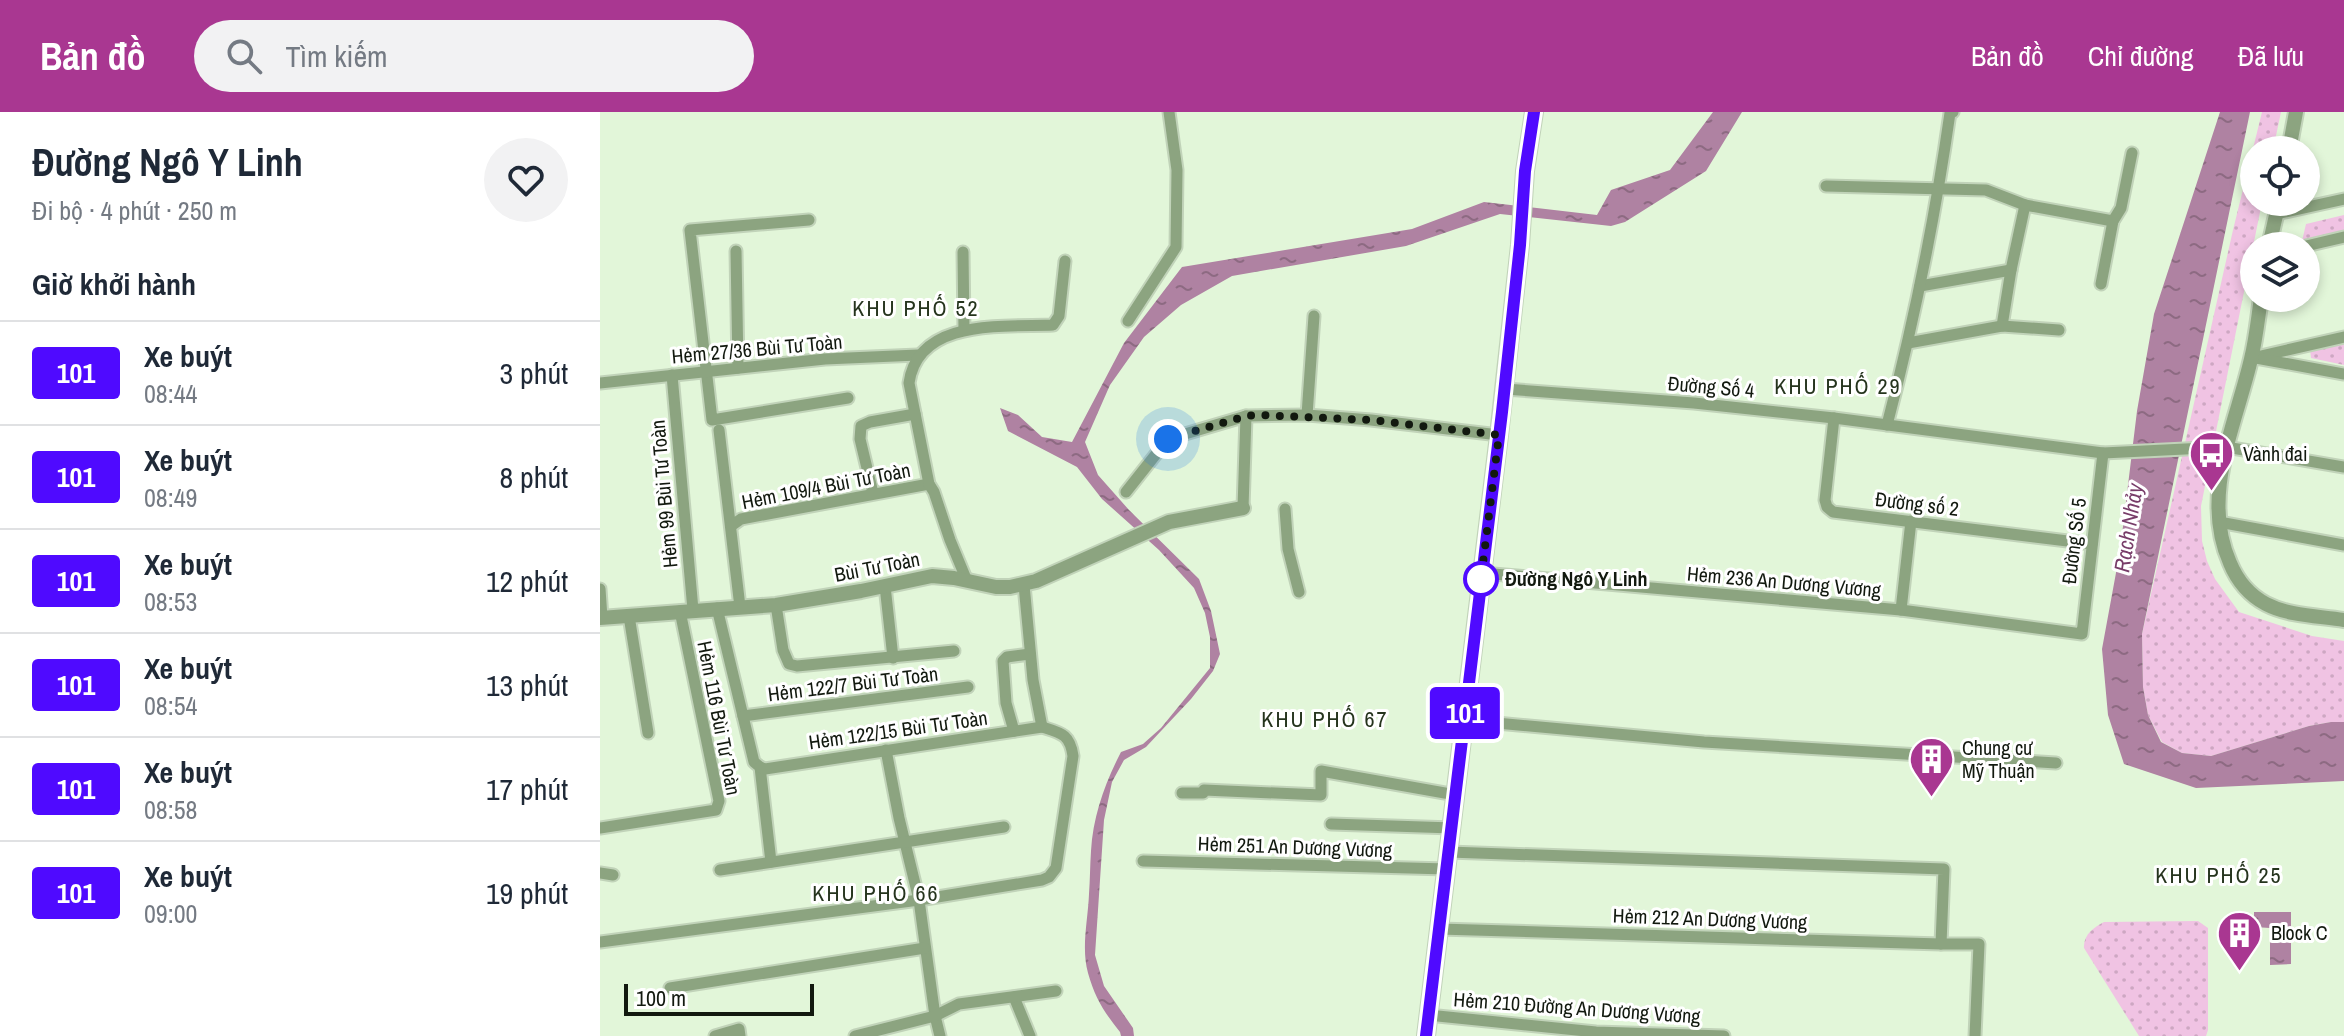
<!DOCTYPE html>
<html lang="vi">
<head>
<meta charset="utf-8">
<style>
  body { margin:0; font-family:"Archivo Narrow",sans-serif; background:#f2f2f3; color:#1f2937; height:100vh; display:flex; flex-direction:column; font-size:30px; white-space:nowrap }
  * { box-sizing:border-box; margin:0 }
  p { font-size:26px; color:#747a83 }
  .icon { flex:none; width:44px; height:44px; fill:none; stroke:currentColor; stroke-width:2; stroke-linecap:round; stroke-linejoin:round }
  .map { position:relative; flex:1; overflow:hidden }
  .details { display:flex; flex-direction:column; background:#fff; width:600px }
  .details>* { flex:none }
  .badge { padding:0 16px; border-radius:6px; font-size:28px; line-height:52px }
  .controls { position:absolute; left:1640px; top:24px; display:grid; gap:16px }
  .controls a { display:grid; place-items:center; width:80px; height:80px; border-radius:50%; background:#fff; box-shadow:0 4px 12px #0003; font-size:40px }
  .scale { position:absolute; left:24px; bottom:20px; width:190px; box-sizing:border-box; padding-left:8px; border:4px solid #12190f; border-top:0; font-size:22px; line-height:28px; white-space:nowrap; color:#12190f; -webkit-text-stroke:6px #fff; paint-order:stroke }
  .you { position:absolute; width:40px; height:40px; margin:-20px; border:6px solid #fff; border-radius:50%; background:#1a73e8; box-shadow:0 0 0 12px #1a73e833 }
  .map>.badge { position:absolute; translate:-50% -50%; box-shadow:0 0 0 4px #fff }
  h2 { padding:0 32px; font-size:30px; line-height:72px }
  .round { display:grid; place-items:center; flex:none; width:84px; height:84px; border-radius:42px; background:#f2f2f3 }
  .head { display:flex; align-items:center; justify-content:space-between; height:136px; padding:0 32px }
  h1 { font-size:38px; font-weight:700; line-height:60px }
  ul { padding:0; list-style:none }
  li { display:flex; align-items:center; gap:24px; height:104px; padding:0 32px; border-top:2px solid #e0e1e3 }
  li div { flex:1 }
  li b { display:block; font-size:30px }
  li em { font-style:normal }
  li .badge { min-width:88px; font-weight:700; text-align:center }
  header { display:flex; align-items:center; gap:48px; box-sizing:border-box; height:112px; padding:0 40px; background:#a93791; color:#fff }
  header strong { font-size:38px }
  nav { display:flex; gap:44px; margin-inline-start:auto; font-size:28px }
  .search { width:560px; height:72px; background:#f2f2f3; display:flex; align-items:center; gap:20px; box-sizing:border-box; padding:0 28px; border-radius:44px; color:#747a83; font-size:30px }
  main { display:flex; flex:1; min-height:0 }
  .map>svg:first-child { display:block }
</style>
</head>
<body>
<header>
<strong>Bản đồ</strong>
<div class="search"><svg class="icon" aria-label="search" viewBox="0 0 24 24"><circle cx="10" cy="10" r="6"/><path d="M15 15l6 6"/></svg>Tìm kiếm</div>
<nav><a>Bản đồ</a><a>Chỉ đường</a><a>Đã lưu</a></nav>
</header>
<main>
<section class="details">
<div class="head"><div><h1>Đường Ngô Y Linh</h1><p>Đi bộ · 4 phút · 250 m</p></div><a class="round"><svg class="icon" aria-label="heart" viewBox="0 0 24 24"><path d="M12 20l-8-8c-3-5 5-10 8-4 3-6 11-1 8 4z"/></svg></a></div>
<h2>Giờ khởi hành</h2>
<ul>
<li><span class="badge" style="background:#4f0aff;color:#fff">101</span><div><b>Xe buýt</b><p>08:44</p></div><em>3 phút</em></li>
<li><span class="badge" style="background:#4f0aff;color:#fff">101</span><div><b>Xe buýt</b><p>08:49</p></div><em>8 phút</em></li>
<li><span class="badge" style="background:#4f0aff;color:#fff">101</span><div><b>Xe buýt</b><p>08:53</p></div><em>12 phút</em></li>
<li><span class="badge" style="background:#4f0aff;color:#fff">101</span><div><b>Xe buýt</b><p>08:54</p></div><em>13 phút</em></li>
<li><span class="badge" style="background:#4f0aff;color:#fff">101</span><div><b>Xe buýt</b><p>08:58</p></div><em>17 phút</em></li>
<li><span class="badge" style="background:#4f0aff;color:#fff">101</span><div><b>Xe buýt</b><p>09:00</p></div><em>19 phút</em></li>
</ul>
</section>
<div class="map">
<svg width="1744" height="924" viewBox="0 0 1744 924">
  <defs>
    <pattern id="grass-dots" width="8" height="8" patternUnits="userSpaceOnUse" patternTransform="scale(2)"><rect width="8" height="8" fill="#f0c3e3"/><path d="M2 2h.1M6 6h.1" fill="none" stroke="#cda7c2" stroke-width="1.8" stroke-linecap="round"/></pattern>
    <pattern id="water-ripples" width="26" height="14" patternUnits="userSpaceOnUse" patternTransform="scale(2)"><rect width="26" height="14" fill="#af82a2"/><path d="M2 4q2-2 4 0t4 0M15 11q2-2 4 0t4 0" fill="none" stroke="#8d6a82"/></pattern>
  </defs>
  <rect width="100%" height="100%" fill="#e2f6d9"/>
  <!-- grass -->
  <g fill="url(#grass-dots)">
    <path d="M1662,0H1681L1673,38H1654V90H1662L1601,394L1602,429L1607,449L1615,467L1639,500L1712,524L1744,529V610H1731L1709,614L1611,644L1582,641L1562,630L1548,603L1543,575L1542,522L1633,118Z"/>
    <path d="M1744,103V119L1702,129L1706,112Z"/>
    <path d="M1744,230V253L1711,246L1710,237Z"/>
    <path d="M1598,809L1608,816V918L1606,924H1539L1484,836C1483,823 1494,815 1504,810Z"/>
  </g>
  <!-- water -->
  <g fill="url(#water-ripples)">
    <path d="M1113,0H1142L1106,59L1025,110L1011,114L900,102L806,134L632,164L581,193L544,225L510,273L485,330L498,363L529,398L599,467L611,499L620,542L613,559L591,587L546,635L524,648L512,670L504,708L495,843L504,874L533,916L534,924H521L520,920C504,900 495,886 488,861C481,836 488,808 489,782C490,768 490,754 491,739C493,704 505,671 521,640L543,632L561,616L610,556V525L605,501L594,476L559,438L502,387L477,355L408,319L400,296L418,303L442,325L472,330L524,231L582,155L812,117L884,90L997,103L1011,78L1070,58Z"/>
    <path d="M1620,0H1650L1542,522L1543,575L1548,603L1561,630L1582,641L1611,644L1709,614L1731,610H1744V669L1596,676L1524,652L1508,603L1502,537L1520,439L1537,299L1554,202Z"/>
    <path d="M1654,800H1691V852L1670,853V816L1654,815Z"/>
  </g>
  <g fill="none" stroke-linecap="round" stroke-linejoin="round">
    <defs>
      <g id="minor">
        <path d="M1226,74L1386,78L1425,93L1513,109"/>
        <path d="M1676,102L1744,87"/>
        <path d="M209,108L90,118L112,308L248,286"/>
        <path d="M1706,134L1744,125"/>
        <path d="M136,139L138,256"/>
        <path d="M363,140L364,218"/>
        <path d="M1501,172L1513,109L1521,96L1532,41"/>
        <path d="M1320,174L1411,158"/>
        <path d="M528,209L576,135L577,58L569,0"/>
        <path d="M1402,214L1411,158L1425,93"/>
        <path d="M1308,231L1402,214L1459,218"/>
        <path d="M1652,246L1744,225"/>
        <path d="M1656,246L1744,262"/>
        <path d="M72,263L93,498"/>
        <path d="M0,271L225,247L318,243"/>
        <path d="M905,277L1094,291L1234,306L1503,341L1626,335L1744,355"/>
        <path d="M707,303L714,204"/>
        <path d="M1234,306L1225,388L1227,395L1233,400L1492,432"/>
        <path d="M1287,313C1314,210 1335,106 1350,1L1353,0"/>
        <path d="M119,318L140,495"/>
        <path d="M526,380L568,327L646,304L707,303L771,308L899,323"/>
        <path d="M273,381L260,327L261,314L270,310L315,302"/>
        <path d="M643,396L646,304"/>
        <path d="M685,397L688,437L699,480"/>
        <path d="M1619,410L1744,433"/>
        <path d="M131,414L141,407L329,372"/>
        <path d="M882,461L1301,498L1482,522L1503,341"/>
        <path d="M367,469L350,428L334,380L329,372L309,271C318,206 404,215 453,213L459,204L465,149"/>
        <path d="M424,473L433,568L442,615"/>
        <path d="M285,474L293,546"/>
        <path d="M0,477L2,506"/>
        <path d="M176,493L183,538L189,552L197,554L354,539"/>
        <path d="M117,496L154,650L160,655L171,750"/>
        <path d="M1301,498L1311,409"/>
        <path d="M29,504L48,621"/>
        <path d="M143,604L368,575"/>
        <path d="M864,608L1104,630L1456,651"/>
        <path d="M414,619L406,591L403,549L407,545L430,542"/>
        <path d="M286,638L299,706L319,788L335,904L340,924"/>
        <path d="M582,681H603L604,678L721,683V659L856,683"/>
        <path d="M731,712L853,716"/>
        <path d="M0,716L116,698L119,689L80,499"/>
        <path d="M849,740L1344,757L1341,832"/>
        <path d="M543,749L847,757"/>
        <path d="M120,758L404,715"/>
        <path d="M0,761L13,763"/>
        <path d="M839,817L1341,832H1379L1375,924"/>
        <path d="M0,830L319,788L442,768L449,765L456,756L473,644C470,622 461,621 442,615L165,657L160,655"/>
        <path d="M70,876L325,836"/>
        <path d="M414,885L430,924"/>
        <path d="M828,903L996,920L1124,924"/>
        <path d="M115,924L139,917L140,924"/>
        <path d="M255,924L335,904L359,892L456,879"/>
      </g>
      <g id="tertiary">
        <path d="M1689,38L1696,0"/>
        <path d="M1669,134L1679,90"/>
        <path d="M1661,186C1658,206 1656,227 1651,247C1636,312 1600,384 1630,451C1637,468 1649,483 1666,492C1689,504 1719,504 1744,508"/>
        <path d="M0,506L176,493L261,479L332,464L354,466L396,475H410L436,469L569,410L643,396"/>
      </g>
      <path id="secondary" d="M826,924L899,323L920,133L925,59L934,0"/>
    </defs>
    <!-- minor casing -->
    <use href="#minor" stroke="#c1d3b9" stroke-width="15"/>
    <!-- tertiary casing -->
    <use href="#tertiary" stroke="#c1d3b9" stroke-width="18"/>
    <!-- secondary casing -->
    <use href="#secondary" stroke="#c1d3b9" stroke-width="20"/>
    <!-- minor -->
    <use href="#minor" stroke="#8ca480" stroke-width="11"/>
    <!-- tertiary -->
    <use href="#tertiary" stroke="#8ca480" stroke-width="14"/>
    <!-- secondary -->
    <use href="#secondary" stroke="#5c8049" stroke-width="16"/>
  </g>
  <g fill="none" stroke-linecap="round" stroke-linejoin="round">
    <defs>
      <path id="line" d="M826,924L902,300L920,133L925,59L934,0"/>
    </defs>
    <!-- line casing -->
    <use href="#line" stroke="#fff" stroke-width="18"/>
    <!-- line -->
    <use href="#line" stroke="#4f0aff" stroke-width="12"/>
    <!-- walk -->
    <path stroke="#12190f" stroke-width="8" stroke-dasharray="0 14.4" d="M568,327L646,304L659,303L771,308L899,323L881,467"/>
  </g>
  <!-- icons -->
  <defs>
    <symbol id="bus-pin" viewBox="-11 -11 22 30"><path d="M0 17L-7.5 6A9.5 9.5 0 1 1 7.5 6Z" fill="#a93791" stroke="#fff"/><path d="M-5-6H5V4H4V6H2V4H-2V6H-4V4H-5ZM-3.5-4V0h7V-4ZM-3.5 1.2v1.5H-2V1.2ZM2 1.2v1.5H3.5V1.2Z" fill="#fff"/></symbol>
    <symbol id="building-pin" viewBox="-11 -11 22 30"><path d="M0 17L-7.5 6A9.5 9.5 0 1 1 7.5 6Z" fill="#a93791" stroke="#fff"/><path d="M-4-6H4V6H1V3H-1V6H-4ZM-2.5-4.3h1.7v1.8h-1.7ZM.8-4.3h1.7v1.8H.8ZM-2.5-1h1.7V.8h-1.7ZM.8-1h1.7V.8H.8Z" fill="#fff"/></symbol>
  </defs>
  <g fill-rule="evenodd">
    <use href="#bus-pin" x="1586" y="316" width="51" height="69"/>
    <use href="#building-pin" x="1306" y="622" width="51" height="69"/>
    <use href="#building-pin" x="1614" y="796" width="51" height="69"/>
  </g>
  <!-- markers -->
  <circle fill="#fff" stroke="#4f0aff" stroke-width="4" cx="881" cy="467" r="16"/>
  <g text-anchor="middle" stroke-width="6" stroke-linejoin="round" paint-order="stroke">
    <!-- street labels -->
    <g font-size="20" fill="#12190f" stroke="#fff">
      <text transform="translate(157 237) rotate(-5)" y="7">Hẻm 27/36 Bùi Tư Toàn</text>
      <text transform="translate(1111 275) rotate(5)" y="7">Đường Số 4</text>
      <text transform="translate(226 374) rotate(-11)" y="7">Hẻm 109/4 Bùi Tư Toàn</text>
      <text transform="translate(64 382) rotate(-95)" y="7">Hẻm 99 Bùi Tư Toàn</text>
      <text transform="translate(1317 392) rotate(7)" y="7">Đường số 2</text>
      <text transform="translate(1474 429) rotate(-83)" y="7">Đường Số 5</text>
      <text transform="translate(277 455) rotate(-11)" y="7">Bùi Tư Toàn</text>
      <text transform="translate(1184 470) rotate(5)" y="7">Hẻm 236 An Dương Vương</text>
      <text transform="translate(253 572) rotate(-7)" y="7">Hẻm 122/7 Bùi Tư Toàn</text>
      <text transform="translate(119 606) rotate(79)" y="7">Hẻm 116 Bùi Tư Toàn</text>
      <text transform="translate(298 618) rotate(-8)" y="7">Hẻm 122/15 Bùi Tư Toàn</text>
      <text transform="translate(695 735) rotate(2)" y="7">Hẻm 251 An Dương Vương</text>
      <text transform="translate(1110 807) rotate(2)" y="7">Hẻm 212 An Dương Vương</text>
      <text transform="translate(977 896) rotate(4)" y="7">Hẻm 210 Đường An Dương Vương</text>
    </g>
    <!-- poi labels -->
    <g font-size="20" fill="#12190f" stroke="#fff" text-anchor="start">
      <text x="1643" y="349">Vành đai</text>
      <text x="1362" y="643">Chung cư<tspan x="1362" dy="23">Mỹ Thuận</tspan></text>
      <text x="1671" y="828">Block C</text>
    </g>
    <!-- stop labels -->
    <g font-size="20" font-weight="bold" fill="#12190f" stroke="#fff" text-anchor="start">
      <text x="905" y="474">Đường Ngô Y Linh</text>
    </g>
    <!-- neighbourhood labels -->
    <g font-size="22" letter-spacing="2" fill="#25341d" stroke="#fff">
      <text x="316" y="204">KHU PHỐ 52</text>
      <text x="1238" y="282">KHU PHỐ 29</text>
      <text x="725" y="615">KHU PHỐ 67</text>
      <text x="1619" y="771">KHU PHỐ 25</text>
      <text x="276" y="789">KHU PHỐ 66</text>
    </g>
    <!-- water labels -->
    <g font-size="22" font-style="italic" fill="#783d69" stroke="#fff">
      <text transform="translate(1528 416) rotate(-81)" y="8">Rạch Nhảy</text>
    </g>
  </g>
</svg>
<div class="controls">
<a><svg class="icon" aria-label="locate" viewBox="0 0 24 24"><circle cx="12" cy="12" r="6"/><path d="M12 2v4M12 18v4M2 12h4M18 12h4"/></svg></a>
<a><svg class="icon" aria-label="layers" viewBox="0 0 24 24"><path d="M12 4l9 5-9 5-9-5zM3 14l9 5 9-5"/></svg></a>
</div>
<div class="scale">100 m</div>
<div class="you" style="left:568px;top:327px"></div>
<b class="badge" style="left:865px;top:601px;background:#4f0aff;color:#fff">101</b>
</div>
</main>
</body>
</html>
